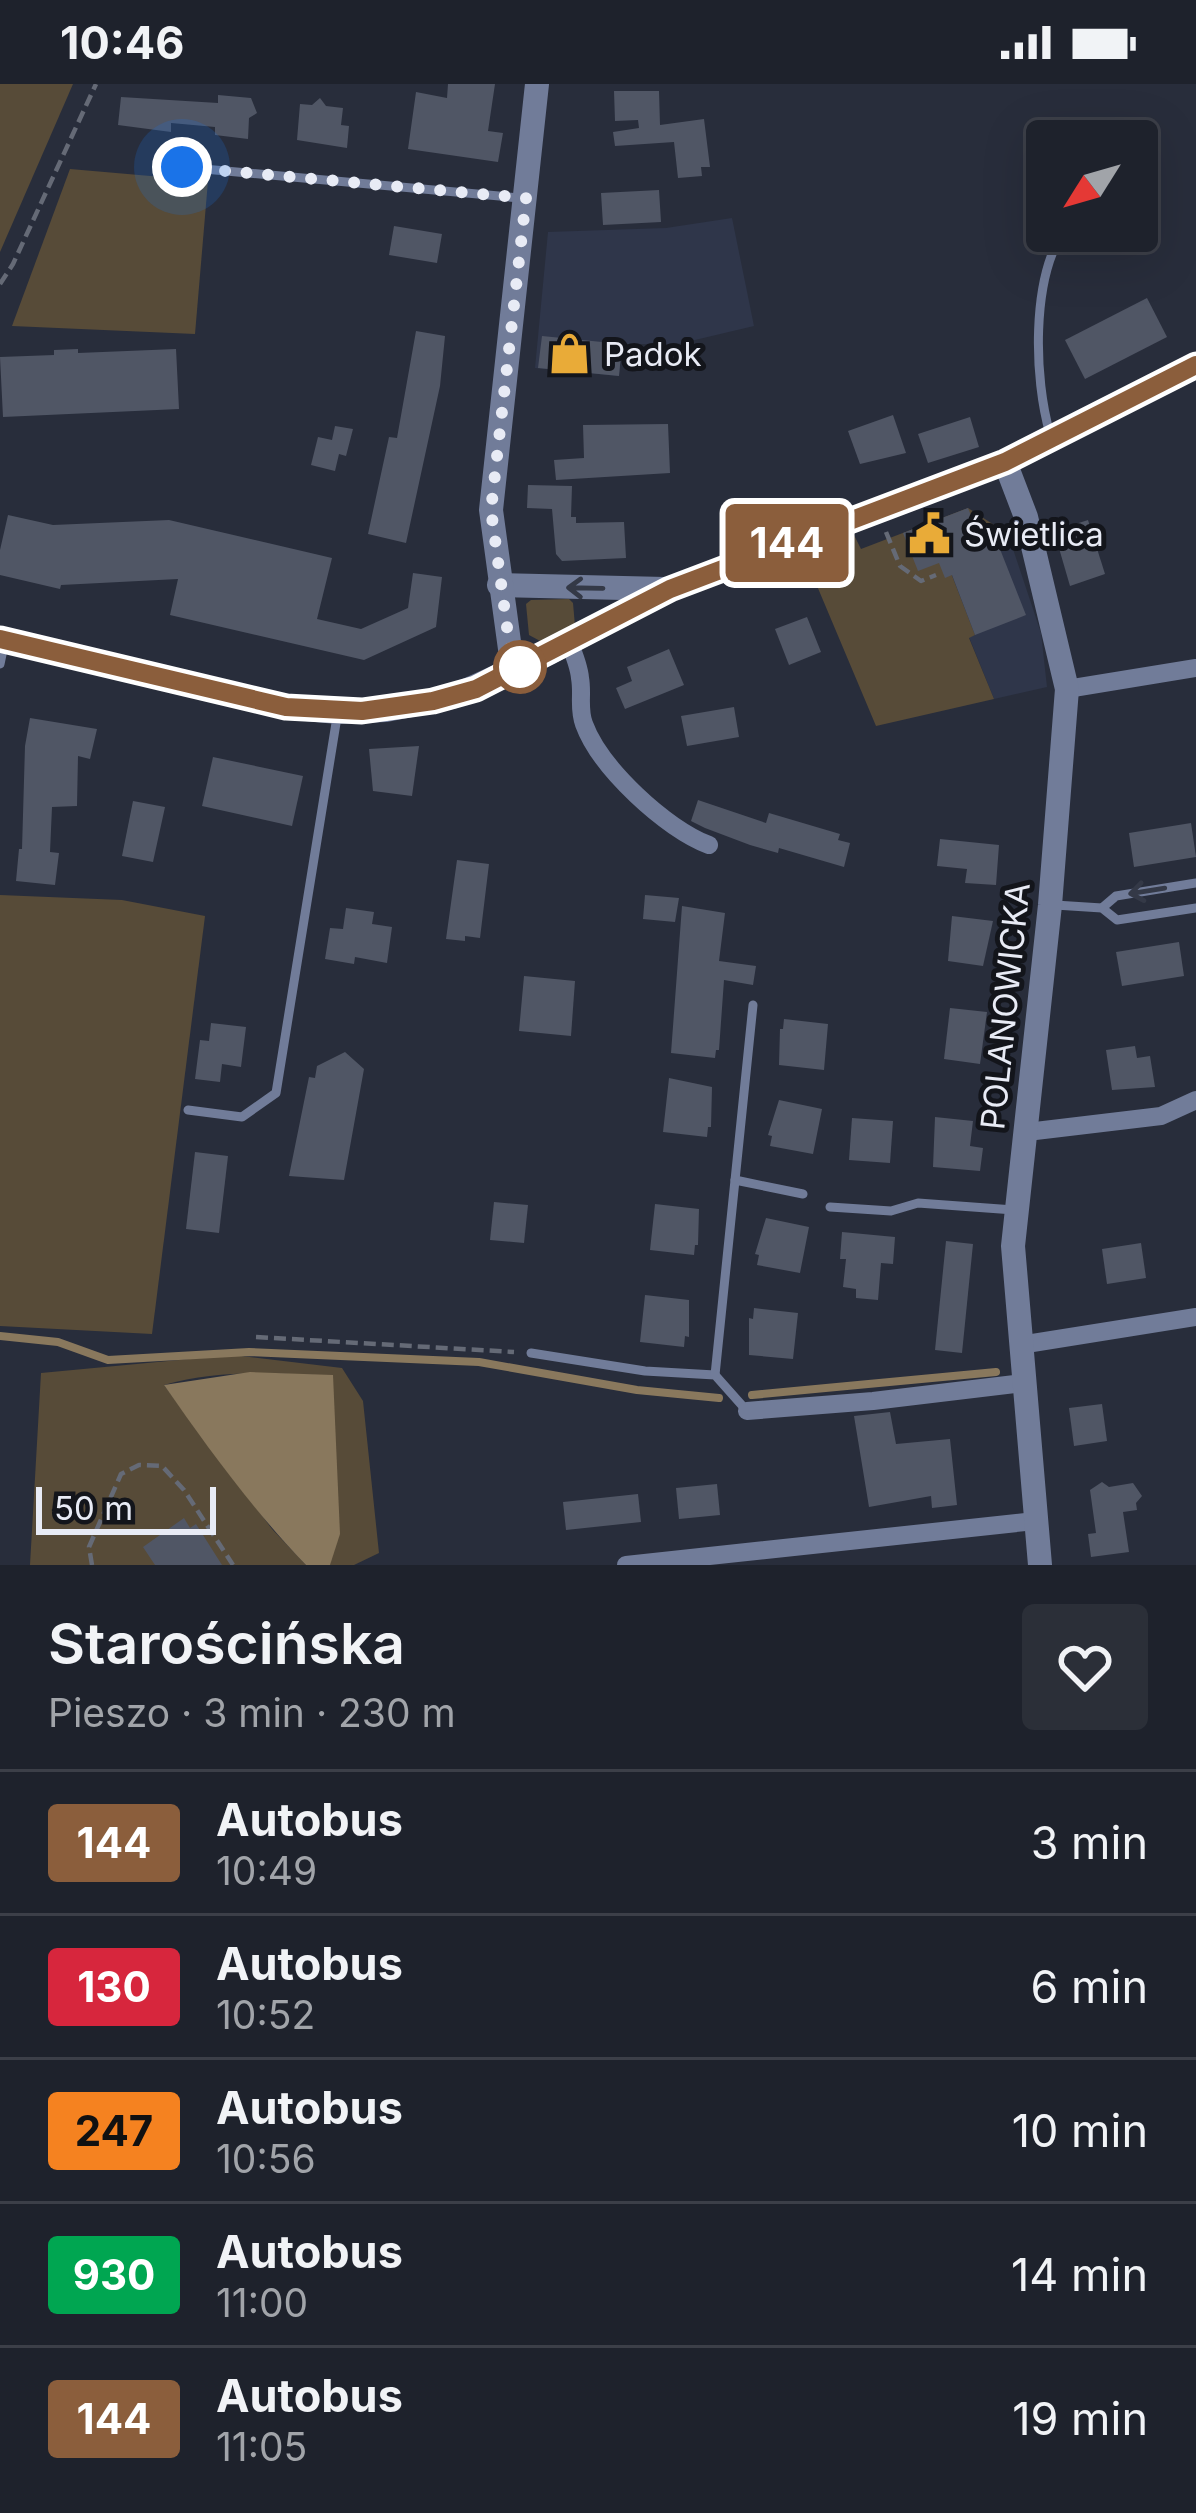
<!DOCTYPE html>
<html lang="pl">
<head>
<meta charset="utf-8">
<style>
  body { margin:0; font-family:Inter,sans-serif; background:#2b2f38; color:#f1f3f6; height:100vh; display:flex; flex-direction:column; font-size:45px; white-space:nowrap }
  * { box-sizing:border-box; margin:0 }
  p { font-size:39px; color:#a1a4a9 }
  .icon { flex:none; width:66px; height:66px; fill:none; stroke:currentColor; stroke-width:2; stroke-linecap:round; stroke-linejoin:round }
  .map { position:relative; height:1481px; overflow:hidden }
  .details { display:flex; flex-direction:column; background:#1e222c; flex:1 }
  .details>* { flex:none }
  .badge { padding:0 24px; border-radius:9px; font-size:42px; line-height:78px }
  .needle { width:78px; rotate:233deg }
  .fabs { position:absolute; left:1026px; top:36px; display:grid; gap:24px }
  .fabs a { display:grid; place-items:center; width:132px; height:132px; border-radius:12px; background:#1e222c; box-shadow:0 12px 48px #0002,0 0 0 3px #3c3f48; font-size:60px }
  .scale { position:absolute; left:36px; bottom:30px; width:180px; box-sizing:border-box; padding-left:12px; border:6px solid #e8ebf5; border-top:0; font-size:33px; line-height:42px; white-space:nowrap; color:#e8ebf5; -webkit-text-stroke:9px #13151b; paint-order:stroke }
  .you { position:absolute; width:60px; height:60px; margin:-30px; border:9px solid #fff; border-radius:50%; background:#1a73e8; box-shadow:0 0 0 18px #1a73e833 }
  .map>.badge { position:absolute; translate:-50% -50%; box-shadow:0 0 0 6px #fff }
  .round { display:grid; place-items:center; flex:none; width:126px; height:126px; border-radius:12px; background:#2b2f38 }
  .overview { display:flex; align-items:center; justify-content:space-between; height:204px; padding:0 48px }
  h1 { font-size:57px; font-weight:600; line-height:90px }
  ul { padding:0; list-style:none }
  li { display:flex; align-items:center; gap:36px; height:144px; padding:0 48px; border-top:3px solid #3c3f48 }
  li div { flex:1 }
  li b { display:block; font-size:45px }
  li em { font-style:normal }
  li .badge { min-width:132px; font-weight:700; text-align:center }
  .status { display:flex; justify-content:space-between; align-items:center; height:84px; padding:0 60px; background:#1e222c; direction:ltr }
  .status svg { height:33px; fill:currentColor }
  .map>svg:first-child { display:block }
</style>
</head>
<body>
<div class="status"><b>10:46</b><svg viewBox="0 0 49 12"><path d="M0 12V9h3v3zM5 12V6h3v6zM10 12V3h3v9zM15 12V0h3v12zM26 1h20v11H26zM47 4h2v5h-2z"/></svg></div>
<div class="map">
<svg width="1196" height="1481" viewBox="0 0 1196 1481">
  <rect width="100%" height="100%" fill="#282d3b"/>
  <!-- built -->
  <g fill="#2f364a">
    <path d="M732,134L754,242L678,260H622L619,292L535,284L548,148L666,144Z"/>
    <path d="M1008,450L1041,549L1047,603L994,615L969,553L974,551L946,476Z"/>
  </g>
  <!-- green -->
  <g fill="#574b38">
    <path d="M0,0H73L0,168Z"/>
    <path d="M70,85L208,97L195,250L12,242Z"/>
    <path d="M968,424L1008,450L946,476L975,551L969,554L994,615L876,642L804,471L854,451L861,465Z"/>
    <path d="M569,515L573,519L575,542L542,558L529,551L526,520L531,516Z"/>
    <path d="M0,811L122,816L205,832L152,1250L0,1242Z"/>
    <path d="M232,1271L342,1284L363,1317L379,1469L354,1481H330L333,1292C276,1289 219,1285 164,1301L272,1445L306,1481H30L41,1289Z"/>
  </g>
  <!-- water -->
  <path fill="#89785d" d="M250,1288L333,1291L340,1450L330,1481H306C252,1425 208,1364 164,1301Z"/>
  <g fill="none" stroke-linecap="round" stroke-linejoin="round">
    <!-- stream -->
    <g stroke="#89785d" stroke-width="8">
      <path d="M0,1252L58,1258L108,1276L249,1268L479,1278L637,1306L719,1314"/>
      <path d="M752,1311L996,1288"/>
    </g>
  </g>
  <!-- building -->
  <g fill="#505665">
    <path d="M448,0H495L488,47L503,49L498,78L408,65L416,8L447,14Z"/>
    <path d="M614,7H659L660,41L704,35L710,83H701L702,92L678,94L674,58L615,62L613,48L639,44L638,36L615,37Z"/>
    <path d="M218,11L251,14L257,29L249,34L248,55L215,51V43L171,39V48L118,41L121,13L218,19Z"/>
    <path d="M320,14L326,22L343,24L341,41L349,42L347,64L297,56L300,20L312,21Z"/>
    <path d="M659,106L661,138L603,141L601,109Z"/>
    <path d="M394,142L442,150L437,179L389,171Z"/>
    <path d="M1147,214L1167,253L1085,295L1065,256Z"/>
    <path d="M416,247L445,252L440,302L406,459L368,450L389,353L397,354Z"/>
    <path d="M542,252L622,260L619,292L538,284Z"/>
    <path d="M78,265V269L176,265L179,325L3,333L0,273L54,271V266Z"/>
    <path d="M893,331L906,369L860,380L848,347Z"/>
    <path d="M970,333L979,363L928,379L918,350Z"/>
    <path d="M668,340L670,389L556,396L554,376L584,374L583,341Z"/>
    <path d="M335,342L353,345L346,372L339,370L335,387L311,381L318,353L332,356Z"/>
    <path d="M528,401L572,402L571,433H576V439L624,438L626,474L562,477L556,470L552,425L527,424Z"/>
    <path d="M968,424L982,460L996,455L1026,531L975,551L952,491L945,494L939,479L918,487L903,449Z"/>
    <path d="M8,431L53,441L169,436L332,474L317,535L361,545L408,524L413,489L442,493L436,543L364,576L170,531L178,495L61,501L60,505L0,491V466Z"/>
    <path d="M1088,436L1105,490L1070,502L1054,447Z"/>
    <path d="M807,533L821,568L789,581L775,545Z"/>
    <path d="M669,565L684,601L625,625L616,604L632,597L627,583Z"/>
    <path d="M734,623L739,653L687,662L681,632Z"/>
    <path d="M30,634L97,645L90,675L78,672L77,722L52,723L50,768L59,769L55,801L16,797L19,765H22L25,662Z"/>
    <path d="M419,662L412,712L373,707L369,665Z"/>
    <path d="M213,673L303,692L292,742L202,722Z"/>
    <path d="M698,716L766,739L769,729L840,750L838,756L850,759L844,783L779,764L778,769L750,761L705,744L691,737Z"/>
    <path d="M133,717L165,723L153,778L122,772Z"/>
    <path d="M1191,739L1196,773L1134,783L1129,749Z"/>
    <path d="M940,755L999,761L996,801L965,799L967,785L937,782Z"/>
    <path d="M457,776L489,780L480,854L465,852V857L446,855Z"/>
    <path d="M645,811L679,814L675,838L643,835Z"/>
    <path d="M682,822L725,829L719,877L756,882L753,901L724,896L719,966H716L715,974L671,969Z"/>
    <path d="M346,824L374,828L372,840L392,843L387,879L355,873L354,880L325,875L330,844L343,845Z"/>
    <path d="M952,832L993,837L983,882L948,877Z"/>
    <path d="M1179,858L1184,892L1122,902L1116,868Z"/>
    <path d="M524,892L575,897L571,952L519,947Z"/>
    <path d="M950,924L987,928L980,980L944,975Z"/>
    <path d="M784,935L828,940L824,986L779,981L780,945H783Z"/>
    <path d="M211,939L246,943L241,983L222,980L220,998L195,995L200,956L209,957Z"/>
    <path d="M1135,962L1137,974L1150,972L1155,1003L1112,1006L1106,966Z"/>
    <path d="M345,968L364,985L344,1096L289,1092L309,993L315,994L317,982Z"/>
    <path d="M669,994L712,1003L711,1043H708L707,1053L663,1048Z"/>
    <path d="M779,1016L822,1025L813,1070L770,1062L772,1052L768,1051Z"/>
    <path d="M935,1033L973,1037L970,1062L983,1064L980,1087L933,1083Z"/>
    <path d="M852,1034L893,1037L890,1079L849,1076Z"/>
    <path d="M195,1068L228,1072L219,1149L186,1145Z"/>
    <path d="M494,1118L528,1121L524,1159L490,1156Z"/>
    <path d="M655,1120L699,1125L698,1161H695L694,1171L650,1166Z"/>
    <path d="M766,1134L809,1143L800,1189L757,1181L759,1171L755,1170Z"/>
    <path d="M842,1148L895,1153L893,1180L881,1179L878,1216L856,1214V1205L843,1203L846,1175H840Z"/>
    <path d="M946,1157L973,1160L962,1269L935,1266Z"/>
    <path d="M1141,1159L1146,1194L1107,1200L1102,1165Z"/>
    <path d="M645,1211L689,1216V1253L685,1252L684,1263L640,1258Z"/>
    <path d="M754,1224L798,1229L793,1275L749,1271V1234L753,1235Z"/>
    <path d="M1102,1320L1107,1357L1074,1362L1069,1324Z"/>
    <path d="M890,1328L896,1360L950,1355L957,1421L932,1424L931,1412L869,1423L854,1332Z"/>
    <path d="M1102,1398L1109,1403L1133,1399L1142,1412L1136,1419L1137,1426L1123,1428L1129,1468L1091,1473L1088,1450L1096,1449L1090,1406Z"/>
    <path d="M717,1400L720,1431L679,1435L676,1404Z"/>
    <path d="M638,1410L641,1438L566,1446L563,1418Z"/>
    <path d="M184,1434L190,1444L196,1440L222,1481H155L143,1463Z"/>
  </g>
  <g fill="none" stroke-linecap="round" stroke-linejoin="round">
    <!-- path -->
    <g stroke="#656a76" stroke-width="4.5" stroke-dasharray="12 6" stroke-linecap="butt">
      <path d="M0,200L13,180L96,0"/>
      <path d="M886,448L900,482L921,497L936,491"/>
      <path d="M256,1253L514,1268"/>
      <path d="M92,1481L89,1463L121,1390L139,1381L162,1382L184,1406L233,1481"/>
    </g>
    <!-- service -->
    <g stroke="#717c99" stroke-width="9">
      <path d="M182,83L520,114"/>
      <path d="M1050,350C1034,295 1031,195 1064,147"/>
      <path d="M0,580L5,556"/>
      <path d="M1055,821L1102,824L1117,836L1196,824"/>
      <path d="M1102,824L1116,812L1196,799"/>
      <path d="M188,1026L242,1033L276,1009L337,633"/>
      <path d="M735,1096L803,1110"/>
      <path d="M830,1123L891,1127L918,1119L1014,1126"/>
      <path d="M531,1269L645,1287L715,1291L747,1327"/>
      <path d="M715,1291L753,921"/>
    </g>
    <!-- minor -->
    <g stroke="#717c99" stroke-width="18">
      <path d="M569,558C574,570 579,582 580,594C583,610 578,624 584,640C600,684 666,745 709,761"/>
      <path d="M1067,605L1196,584"/>
      <path d="M1027,1048L1161,1032L1196,1016"/>
      <path d="M1020,1261L1196,1233"/>
      <path d="M747,1327L873,1317L1023,1299"/>
      <path d="M626,1481L1035,1437"/>
    </g>
    <!-- tertiary -->
    <g stroke="#717c99" stroke-width="24">
      <path d="M1005,378L1026,433L1067,605L1050,821L1013,1162L1040,1481"/>
      <path d="M499,501L665,505"/>
      <path d="M0,555L286,623L337,628L386,626L452,613L551,568L670,505L1005,378L1196,281"/>
      <path d="M513,587L491,426L537,0"/>
    </g>
  </g>
  <!-- one-way arrows -->
  <defs><path id="oneway-shaft" d="M-6 0H5M1.5-3L5.5 0L1.5 3" fill="none" stroke-width="1.6" stroke-linecap="round" stroke-linejoin="round" transform="scale(3)"/></defs>
  <g stroke="#343947">
    <use href="#oneway-shaft" transform="translate(585 504) rotate(-179)"/>
    <use href="#oneway-shaft" transform="translate(1147 807) rotate(171)"/>
  </g>
  <g fill="none" stroke-linecap="round" stroke-linejoin="round">
    <defs>
      <path id="line" d="M0,555L286,623L362,627L433,617L476,605L670,505L1005,378L1196,281"/>
    </defs>
    <!-- line casing -->
    <use href="#line" stroke="#fff" stroke-width="27"/>
    <!-- line -->
    <use href="#line" stroke="#8b5e3c" stroke-width="18"/>
    <!-- walk -->
    <path stroke="#e8ebf5" stroke-width="12" stroke-dasharray="0 21.6" d="M182,83L526,114L491,426L513,587L520,583"/>
  </g>
  <!-- icons -->
  <defs>
    <symbol id="shop-bare" viewBox="-9 -9 18 18"><path d="M-5-2.5h2.3a2.7 3.5 0 0 1 5.4 0H5L5.5 6h-11ZM-1.5-2.5h3a1.5 2.3 0 0 0-3 0Z" fill="#e9ab38" stroke="#13151b" stroke-width="2.5" paint-order="stroke"/></symbol>
    <symbol id="civic-bare" viewBox="-9 -9 18 18"><path d="M-.6-6.5H3V-4.5H.6V-3L4-1V1h2V6H-6V1h2V-1L-.6-3ZM-1.2 2.5V6h2.4V2.5Z" fill="#e9ab38" stroke="#13151b" stroke-width="2.5" paint-order="stroke"/></symbol>
  </defs>
  <g fill-rule="evenodd">
    <use href="#shop-bare" x="540" y="240" width="59" height="59"/>
    <use href="#civic-bare" x="900" y="420" width="59" height="59"/>
  </g>
  <!-- markers -->
  <circle fill="#fff" stroke="#8b5e3c" stroke-width="6" cx="520" cy="583" r="24"/>
  <g text-anchor="middle" stroke-width="10" stroke-linejoin="round" paint-order="stroke">
    <!-- poi labels -->
    <g font-size="33" fill="#e8ebf5" stroke="#13151b" text-anchor="start">
      <text x="604" y="282">Padok</text>
      <text x="964" y="462">Świetlica</text>
    </g>
    <!-- street labels -->
    <g font-size="33" fill="#e8ebf5" stroke="#13151b">
      <text transform="translate(1005 922) rotate(-84)" y="12">POLANOWICKA</text>
    </g>
  </g>
</svg>
<div class="fabs">
<a><svg class="needle" viewBox="-14 -14 28 28"><path d="M0-13l5 13h-10z" fill="#e53935"/><path d="M0 13l5-13h-10z" fill="#a1a4a9"/></svg></a>
</div>
<div class="scale">50 m</div>
<div class="you" style="left:182px;top:83px"></div>
<b class="badge" style="left:787px;top:459px;background:#8b5e3c;color:#fff">144</b>
</div>
<section class="details">
<div class="overview"><div><h1>Starościńska</h1><p>Pieszo · 3 min · 230 m</p></div><a class="round"><svg class="icon" aria-label="heart" viewBox="0 0 24 24"><path d="M12 20l-8-8c-3-5 5-10 8-4 3-6 11-1 8 4z"/></svg></a></div>
<ul>
<li><span class="badge" style="background:#8b5e3c;color:#fff">144</span><div><b>Autobus</b><p>10:49</p></div><em>3 min</em></li>
<li><span class="badge" style="background:#d7263d;color:#fff">130</span><div><b>Autobus</b><p>10:52</p></div><em>6 min</em></li>
<li><span class="badge" style="background:#f58220;color:#111">247</span><div><b>Autobus</b><p>10:56</p></div><em>10 min</em></li>
<li><span class="badge" style="background:#00a651;color:#fff">930</span><div><b>Autobus</b><p>11:00</p></div><em>14 min</em></li>
<li><span class="badge" style="background:#8b5e3c;color:#fff">144</span><div><b>Autobus</b><p>11:05</p></div><em>19 min</em></li>
</ul>
</section>
</body>
</html>
